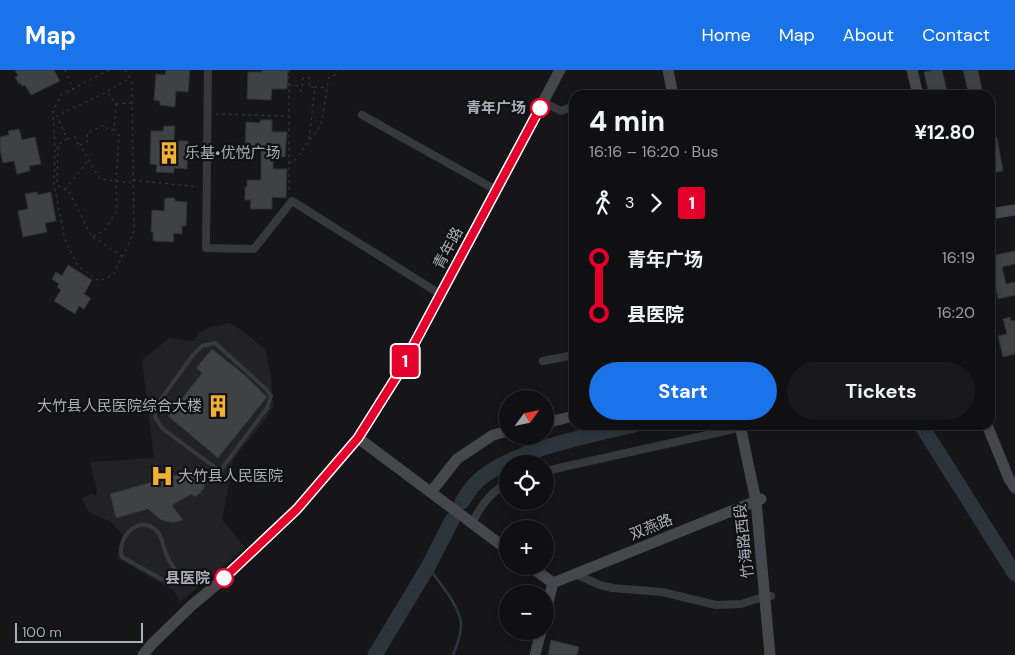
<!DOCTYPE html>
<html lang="en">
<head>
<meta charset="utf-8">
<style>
  body { margin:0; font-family:"DM Sans","Noto Sans SC",sans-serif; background:#19191b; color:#f1f3f6; height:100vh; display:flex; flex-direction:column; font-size:19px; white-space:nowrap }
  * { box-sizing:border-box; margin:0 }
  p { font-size:16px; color:#9c9d9f }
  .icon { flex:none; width:28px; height:28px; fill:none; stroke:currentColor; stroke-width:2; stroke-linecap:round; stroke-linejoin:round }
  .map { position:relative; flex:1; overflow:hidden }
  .panel { position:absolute; left:569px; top:20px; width:426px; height:340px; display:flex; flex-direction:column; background:#101012; border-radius:15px; box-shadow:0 2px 8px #0003,0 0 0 1px #303032 }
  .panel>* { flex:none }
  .badge { padding:0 10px; border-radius:4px; font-size:18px; line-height:32px }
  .needle { width:32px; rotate:57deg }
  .tools { position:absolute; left:499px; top:320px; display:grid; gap:10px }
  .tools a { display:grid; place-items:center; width:55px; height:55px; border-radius:50%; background:#101012; box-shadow:0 2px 8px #0003,0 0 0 1px #303032; font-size:25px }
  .scale { position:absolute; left:15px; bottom:12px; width:128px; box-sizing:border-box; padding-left:5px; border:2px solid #a8adb8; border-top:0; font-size:14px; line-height:18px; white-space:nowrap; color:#a8adb8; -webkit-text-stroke:4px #111113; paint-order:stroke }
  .map>.badge { position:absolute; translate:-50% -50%; box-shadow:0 0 0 2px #fff }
  .legs { display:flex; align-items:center; gap:8px; height:55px; padding:0 20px; font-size:16px }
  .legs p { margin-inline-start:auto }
  .headline { display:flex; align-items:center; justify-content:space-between; height:85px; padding:0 20px }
  h1 { font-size:28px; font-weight:700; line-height:38px }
  .primary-button { display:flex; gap:10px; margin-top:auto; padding:10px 20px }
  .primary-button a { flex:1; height:58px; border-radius:30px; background:#1a73e8; color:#fff; font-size:20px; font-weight:700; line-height:58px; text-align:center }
  .primary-button a+a { background:#19191b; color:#f1f3f6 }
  ul { padding:0 20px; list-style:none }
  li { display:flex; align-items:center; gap:18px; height:55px; font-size:19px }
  li i { display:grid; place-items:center; width:8px; height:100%; margin:0 6px; background:currentColor }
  li i::after { content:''; width:12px; height:12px; margin:-6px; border:4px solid; border-radius:50%; background:#101012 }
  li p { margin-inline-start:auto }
  li:first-child i { background:linear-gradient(#0000 50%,currentColor 0) }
  li:last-child i { background:linear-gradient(currentColor 50%,#0000 0) }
  header { display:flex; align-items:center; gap:30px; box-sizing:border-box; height:70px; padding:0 25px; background:#1a73e8; color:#fff }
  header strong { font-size:24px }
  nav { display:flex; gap:28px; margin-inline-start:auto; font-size:18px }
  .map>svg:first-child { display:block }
</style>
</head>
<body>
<header>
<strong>Map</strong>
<nav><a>Home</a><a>Map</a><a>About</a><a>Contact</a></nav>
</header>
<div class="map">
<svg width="1015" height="585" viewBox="0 0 1015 585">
  <rect width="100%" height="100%" fill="#161618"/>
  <!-- built -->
  <path fill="#222225" d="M229,253L240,259L265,279L271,306L273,337L265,350L234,388L222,449L245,478L180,532L174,521L117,488L123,465L111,452L89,442L81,428L91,424L96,426L97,420L90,392L154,388L142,290L169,268L194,271L199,263L210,257Z"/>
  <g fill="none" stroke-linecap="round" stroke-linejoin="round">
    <!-- stream -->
    <path stroke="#2c353c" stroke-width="2.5" d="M428,497C438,511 461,537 461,555C461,566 457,575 453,585"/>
    <!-- river -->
    <g stroke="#2c353c" stroke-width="15">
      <path d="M921,355L1015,504"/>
      <path d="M462,432C465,427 469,421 473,416C503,381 589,366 634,355"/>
      <path d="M375,585L428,497L452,450"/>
    </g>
  </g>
  <!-- building -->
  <g fill="#404145" stroke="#303034">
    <path d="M15,0H54L60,11L31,25L25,15L22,16L20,13L19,14L15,7L18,6Z"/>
    <path d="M166,0H190L188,22L176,21L175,37L160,35V31L154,30L156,4L165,5Z"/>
    <path d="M262,0H288L287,19H272L271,30L247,29L248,2H262Z"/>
    <path d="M935,0H942L948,25H929L924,2Z"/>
    <path d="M963,0H978L983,25H969Z"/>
    <path d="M260,50H272V62H287L285,87L273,86V99H287L286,128L272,127V139H250L251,130H245V117H247V110H261V79H245L246,52L260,53Z"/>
    <path d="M164,56H175L174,71H188L187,99L174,98V103L156,102L157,95L150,94L151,61H163Z"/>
    <path d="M19,59L22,70L35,67L41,94L29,96L30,101L17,104L14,91L3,93L0,80V67L9,65L8,61Z"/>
    <path d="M997,67L1003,101L990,103V68Z"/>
    <path d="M37,122L38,125L51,122L56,151L45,153L47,162L23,167L18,141L28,139L25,124Z"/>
    <path d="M165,128H175V131L187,132L186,156H182V164L174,163L173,172L153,171V162H151L152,140L164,141Z"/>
    <path d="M1015,181V194L1002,197L1006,214L1015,212V225L998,229L990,186Z"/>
    <path d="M68,195L92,210L84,224L91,228L84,239L79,236L75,244L54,231L61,220L57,217L59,214L52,209L56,202L62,206Z"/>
    <path d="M1010,247L1011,251L1015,250V284L1003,287L998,266L1007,264L1003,249Z"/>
    <path d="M212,279L246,306L267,327L218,388L168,346L202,303L196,298Z"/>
    <path d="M200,398L205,415L204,419L200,422L201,423L194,427L192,424L172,435L183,450L173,453L161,450L148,439L116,448L110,424Z"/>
    <path d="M551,570L579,577L577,585H548Z"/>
  </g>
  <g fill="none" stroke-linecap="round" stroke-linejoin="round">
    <!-- path -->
    <g stroke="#3d3f44" stroke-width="1" stroke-dasharray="2.5 4" stroke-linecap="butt">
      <path d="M65,0L73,19"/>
      <path d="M109,0L61,25L53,42L55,75L54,115L65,170L78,196L99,211L113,205L126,179L134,161L132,13L127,2L123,0"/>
      <path d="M289,0V123"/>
      <path d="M289,15L302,16L303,8L306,7L310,9L309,17H314"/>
      <path d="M108,21L130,8"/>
      <path d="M301,22V16"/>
      <path d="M116,34L132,33"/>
      <path d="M216,44L287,46"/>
      <path d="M114,59L119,65L116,112L117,140L105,160L92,167L69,122L57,115L58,75L67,69L57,46L107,22L116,34L114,59L110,61L104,55L87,63L88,71L80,75L100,109L131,113"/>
      <path d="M68,69L75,67L79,75"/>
      <path d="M309,69L315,17L326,18"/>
      <path d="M289,94L295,90L321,55L329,7L335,5L337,0"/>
      <path d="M133,110L198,117"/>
      <path d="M65,119L88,91"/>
      <path d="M93,167L123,187"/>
    </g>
    <!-- lane -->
    <g stroke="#37383d" stroke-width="4">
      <path d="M215,273L267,320L271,326L267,338L220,401L163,359L155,347L156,336L193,285L202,276Z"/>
      <path d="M170,509L165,511L122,487C116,468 139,443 157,461C163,468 163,478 167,486C169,492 174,498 178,503"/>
    </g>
    <!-- street -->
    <g stroke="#37383d" stroke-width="8">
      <path d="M208,0L206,178L254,179L292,131L440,224"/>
      <path d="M543,32L561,41L574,36"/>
      <path d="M362,45L496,120"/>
      <path d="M543,291L574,285"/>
      <path d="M545,401L743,357"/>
      <path d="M472,453C482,434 489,424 508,412"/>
      <path d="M575,504L600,515L612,518L662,522L716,535L741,534L766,526H771"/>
    </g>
    <!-- secondary -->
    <g stroke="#45474d" stroke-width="11">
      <path d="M668,0L673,25"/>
      <path d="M912,0L918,25"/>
      <path d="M990,144L1015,140"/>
      <path d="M545,353L574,346"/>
      <path d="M740,355L756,431L770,585"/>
      <path d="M987,355L1009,409L1015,418"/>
      <path d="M358,368L508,480"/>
      <path d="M431,422L457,389L493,365L508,361"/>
      <path d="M530,496L553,513"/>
      <path d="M553,513L761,429"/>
      <path d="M545,544L553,513"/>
      <path d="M143,585L152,574L191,536L221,511L297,439L358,368L397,306L560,0"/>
      <path d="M535,585L541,561"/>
    </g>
  </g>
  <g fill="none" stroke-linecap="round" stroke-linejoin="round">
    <defs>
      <path id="line-1" d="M224,508L297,439L358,368L397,306L540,38"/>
    </defs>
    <!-- line-1 casing -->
    <use href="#line-1" stroke="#fff" stroke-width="11"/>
    <!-- line-1 -->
    <use href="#line-1" stroke="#e4002b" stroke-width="8"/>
  </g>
  <!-- icons -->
  <defs>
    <symbol id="building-bare" viewBox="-9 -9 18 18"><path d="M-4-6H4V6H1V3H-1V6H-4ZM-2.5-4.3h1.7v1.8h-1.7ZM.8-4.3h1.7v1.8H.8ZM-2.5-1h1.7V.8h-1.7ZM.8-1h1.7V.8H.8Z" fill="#f2b134" stroke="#111113" stroke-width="2.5" paint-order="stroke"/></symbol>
    <symbol id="hospital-bare" viewBox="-9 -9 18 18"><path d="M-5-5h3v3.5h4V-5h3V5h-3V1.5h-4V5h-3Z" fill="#f2b134" stroke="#111113" stroke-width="2.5" paint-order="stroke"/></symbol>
  </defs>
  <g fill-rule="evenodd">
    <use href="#building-bare" x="153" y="67" width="32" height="32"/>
    <use href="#building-bare" x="202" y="320" width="32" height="32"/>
    <use href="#hospital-bare" x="146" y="390" width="32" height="32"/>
  </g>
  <!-- markers -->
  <g fill="#fff" stroke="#e4002b" stroke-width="2.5">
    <circle cx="540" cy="38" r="9"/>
    <circle cx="224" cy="508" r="9"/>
  </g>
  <g text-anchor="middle" stroke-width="4.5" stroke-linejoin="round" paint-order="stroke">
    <!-- stop labels -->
    <g font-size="15" font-weight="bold" fill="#a8adb8" stroke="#111113" text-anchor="end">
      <text x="526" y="43">青年广场</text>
      <text x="210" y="513">县医院</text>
    </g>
    <!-- poi labels -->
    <g font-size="15" fill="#a8adb8" stroke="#111113" text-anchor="start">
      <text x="185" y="88">乐基•优悦广场</text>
      <text x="202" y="341" text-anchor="end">大竹县人民医院综合大楼</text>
      <text x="178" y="411">大竹县人民医院</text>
    </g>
    <!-- street labels -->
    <g font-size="15" fill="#a8adb8" stroke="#111113">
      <text transform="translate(448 178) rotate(-62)" y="5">青年路</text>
      <text transform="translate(651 457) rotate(-22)" y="5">双燕路</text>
      <text transform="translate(744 471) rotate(-96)" y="5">竹海路西段</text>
    </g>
  </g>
</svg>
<div class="tools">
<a><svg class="needle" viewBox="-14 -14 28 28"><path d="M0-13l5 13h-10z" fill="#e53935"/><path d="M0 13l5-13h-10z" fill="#9c9d9f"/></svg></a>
<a><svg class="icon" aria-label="locate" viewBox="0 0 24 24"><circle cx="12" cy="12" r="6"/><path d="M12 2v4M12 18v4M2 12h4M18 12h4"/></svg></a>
<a>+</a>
<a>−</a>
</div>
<div class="scale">100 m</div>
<b class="badge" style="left:405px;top:291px;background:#e4002b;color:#fff">1</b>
<section class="panel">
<div class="headline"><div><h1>4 min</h1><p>16:16 – 16:20 · Bus</p></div><b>¥12.80</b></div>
<div class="legs"><svg class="icon" aria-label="walk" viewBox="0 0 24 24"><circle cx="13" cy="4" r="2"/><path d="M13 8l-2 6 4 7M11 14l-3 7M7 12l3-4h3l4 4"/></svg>3<svg class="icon" aria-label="forward" viewBox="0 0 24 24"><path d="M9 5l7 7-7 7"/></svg><b class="badge" style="background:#e4002b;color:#fff">1</b></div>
<ul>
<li><i style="color:#e4002b"></i><b>青年广场</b><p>16:19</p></li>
<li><i style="color:#e4002b"></i><b>县医院</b><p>16:20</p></li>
</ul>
<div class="primary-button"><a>Start</a><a>Tickets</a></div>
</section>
</div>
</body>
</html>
